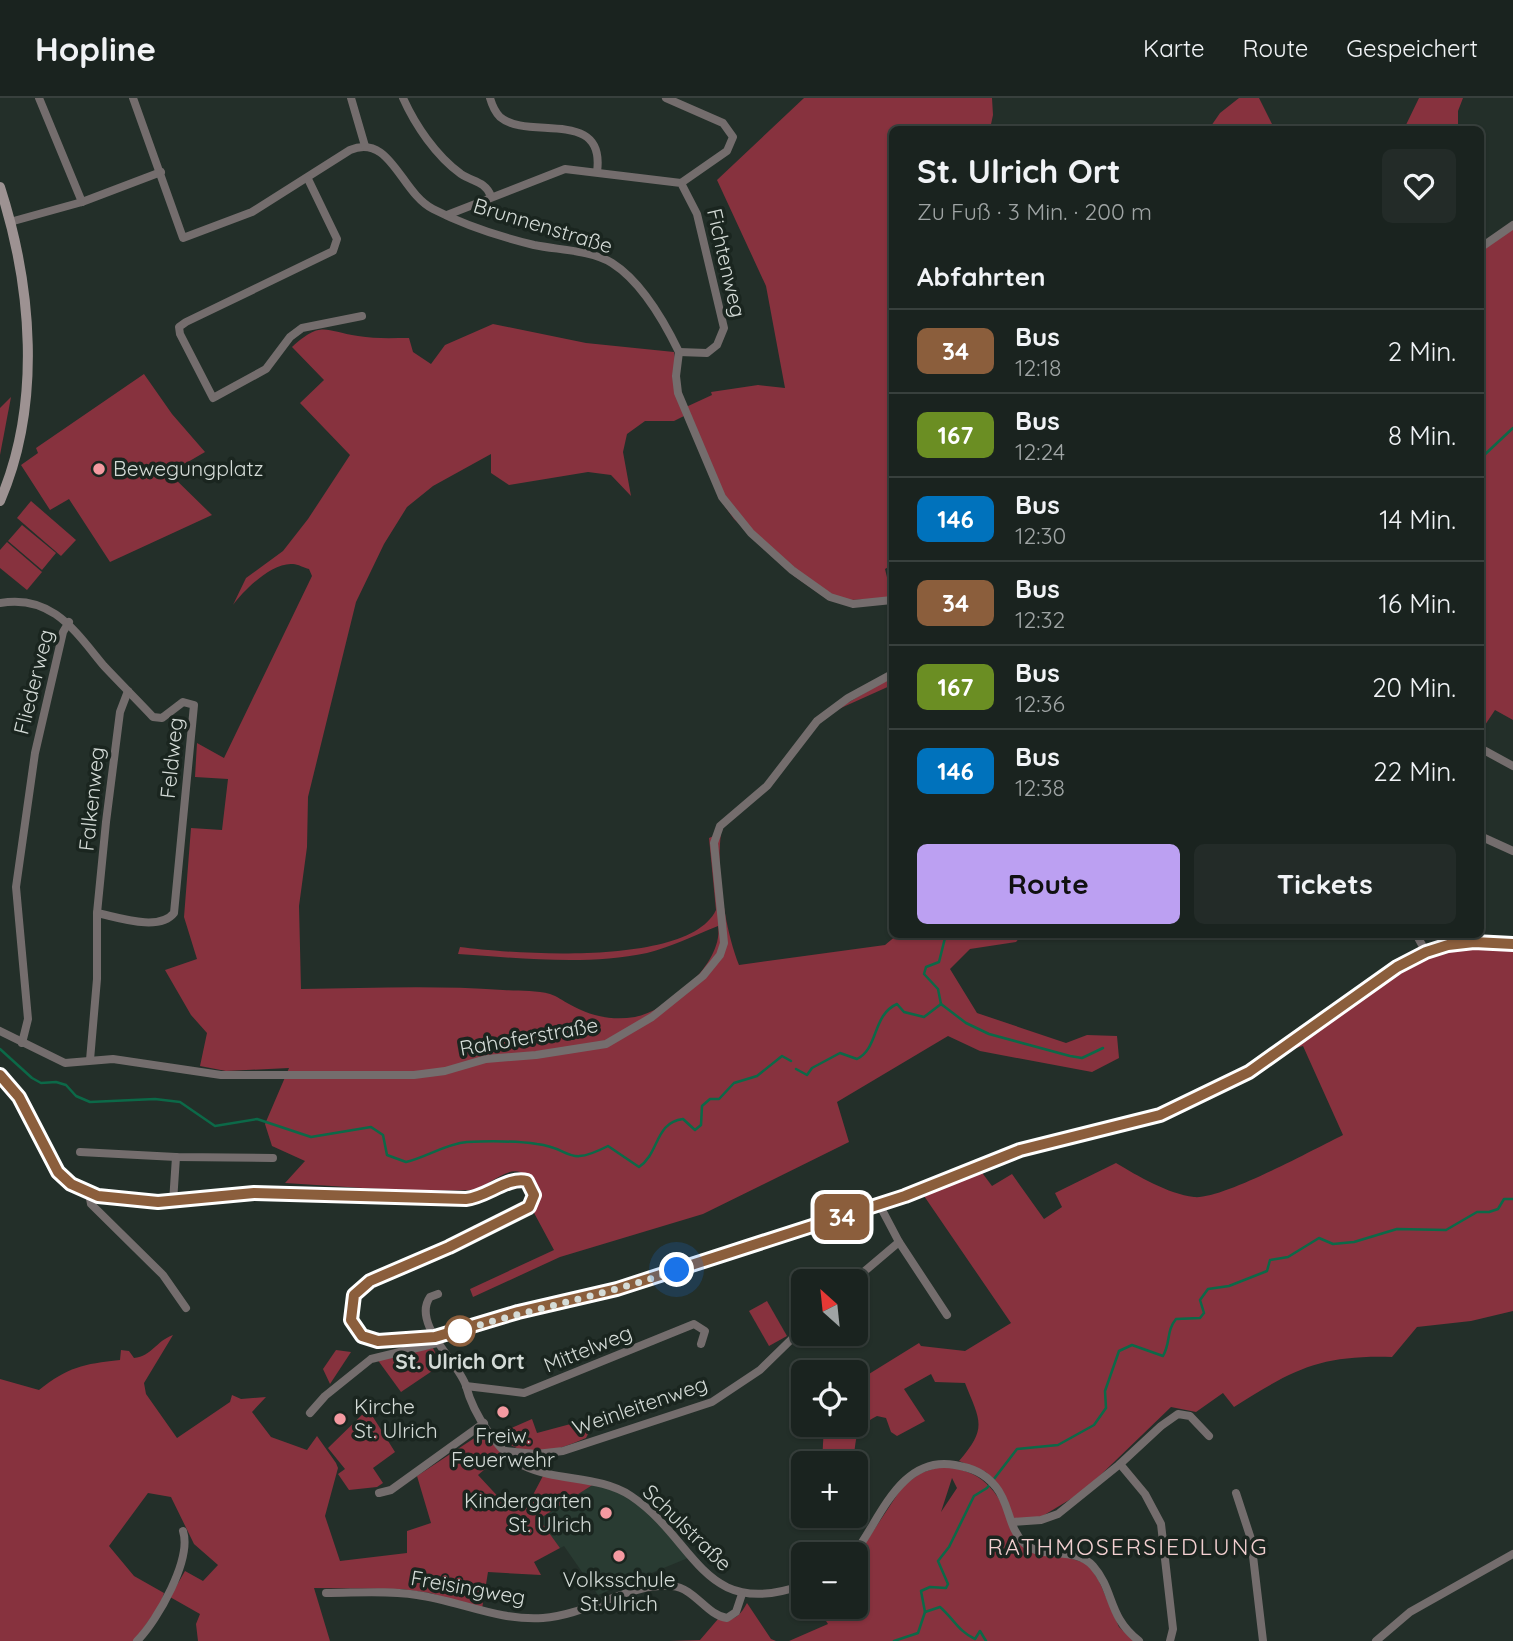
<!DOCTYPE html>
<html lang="de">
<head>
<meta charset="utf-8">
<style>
  body { margin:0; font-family:Quicksand,sans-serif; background:#232b28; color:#f1f3f6; height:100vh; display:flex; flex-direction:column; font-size:26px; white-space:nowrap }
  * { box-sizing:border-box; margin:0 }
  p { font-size:23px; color:#9fa4a4 }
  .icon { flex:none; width:38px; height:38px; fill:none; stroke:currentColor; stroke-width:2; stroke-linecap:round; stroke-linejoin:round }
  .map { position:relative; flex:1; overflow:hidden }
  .panel { position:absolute; left:889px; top:28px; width:595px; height:812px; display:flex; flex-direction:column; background:#1a231f; border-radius:10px; box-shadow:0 2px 5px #0004,0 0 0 2px #38403d }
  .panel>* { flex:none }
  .badge { padding:0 14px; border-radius:10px; font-size:24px; line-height:46px }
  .needle { width:46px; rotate:333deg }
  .controls { position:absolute; left:791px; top:1171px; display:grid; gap:14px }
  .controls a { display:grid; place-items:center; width:77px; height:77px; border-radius:10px; background:#1a231f; box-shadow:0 2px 5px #0004,0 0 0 2px #38403d; font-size:35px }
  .you { position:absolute; width:35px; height:35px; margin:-18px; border:5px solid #fff; border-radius:50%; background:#1a73e8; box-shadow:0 0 0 10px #1a73e833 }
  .map>.badge { position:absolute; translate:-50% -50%; box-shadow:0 0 0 4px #fff }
  h2 { padding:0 28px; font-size:26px; line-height:63px }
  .round { display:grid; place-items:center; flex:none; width:74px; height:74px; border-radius:10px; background:#232b28 }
  .overview { display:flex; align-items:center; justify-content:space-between; height:119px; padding:0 28px }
  h1 { font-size:33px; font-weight:700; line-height:52px }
  .cta { display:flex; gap:14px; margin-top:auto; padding:14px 28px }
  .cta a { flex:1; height:80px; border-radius:10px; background:#bca0f2; color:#111; font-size:28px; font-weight:700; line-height:80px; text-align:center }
  .cta a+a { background:#232b28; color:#f1f3f6 }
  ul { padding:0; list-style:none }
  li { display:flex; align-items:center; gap:21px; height:84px; padding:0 28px; border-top:2px solid #38403d }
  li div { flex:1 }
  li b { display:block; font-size:26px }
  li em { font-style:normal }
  li .badge { min-width:77px; font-weight:700; text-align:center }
  header { display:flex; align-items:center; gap:42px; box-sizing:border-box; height:98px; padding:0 35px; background:#1a231f; border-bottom:2px solid #38403d }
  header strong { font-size:33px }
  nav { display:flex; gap:38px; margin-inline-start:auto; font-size:24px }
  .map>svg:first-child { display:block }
</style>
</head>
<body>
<header>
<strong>Hopline</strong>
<nav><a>Karte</a><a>Route</a><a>Gespeichert</a></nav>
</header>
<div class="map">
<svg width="1513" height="1543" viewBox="0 0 1513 1543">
  <rect width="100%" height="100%" fill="#232f29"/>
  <!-- built -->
  <path fill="#293b32" d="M594,1386L619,1395L650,1415L688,1460L598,1497L564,1448L560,1450L538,1421Z"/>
  <!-- green -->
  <g fill="#87323e" fill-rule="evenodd">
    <path d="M804,0H992L993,17L990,31L892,32V467L885,471L892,500L830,503L794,478L734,421L721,403L686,309L712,297L711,294L758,287L785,290L766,188L717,82Z"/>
    <path d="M1239,0H1259L1273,28L1279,31H1209L1220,15Z"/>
    <path d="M1419,0H1463L1458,13V31H1404Z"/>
    <path d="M1513,130V622L1495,612L1481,633V153Z"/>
    <path d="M493,226L586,245L674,254L684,318L674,323H645L627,336L623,354L631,398L611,377L588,374L509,387L491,375V356L433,388L407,409L384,446L356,504L308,699L307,749L299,808L301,891C368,890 436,887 503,892C518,893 536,892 550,896C557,898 563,903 569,906C590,918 611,923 635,919C669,913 724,864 718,828C695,837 671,849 647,855C586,868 520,860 458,856L460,849C513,856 689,869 716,812L709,740L721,735C716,772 725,832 739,867L885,847L897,837H1022L1016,844L970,851L950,871L977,915L1066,945L1087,937L1117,938L1119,960L1092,974L980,953L948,938L837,1004L849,1044L703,1116L560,1159L473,1199L470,1191L554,1152L533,1113L538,1106C537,1094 532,1079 520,1074C505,1069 486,1091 470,1092C408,1094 347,1089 285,1085L305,1063L272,1048L265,1026L289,970L226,973L200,968L207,935L191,917L165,872L197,861L184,819L191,730L222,732L228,681L195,679L197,645L224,660L312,478L309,471C304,470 298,466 293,466C272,464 244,492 233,507L246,480L283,453L308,421L350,357L300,305L324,282L292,249C322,222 324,233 358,238C375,241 392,240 409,240L413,254L431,266L445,247Z"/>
    <path d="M144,276L172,316L205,354L169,375L212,417L110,464L69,401L50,412L21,367L38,355L36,350Z"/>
    <path d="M11,299L0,357V310Z"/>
    <path d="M31,403L76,442L61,458L17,420Z"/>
    <path d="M22,427L56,455L42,472L8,443Z"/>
    <path d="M7,444L42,474L27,492L0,470V452Z"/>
    <path d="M892,579V587L832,614Z"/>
    <path d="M1469,849L1513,851V1213L1471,1223L1417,1229L1392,1259C1320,1257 1294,1271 1234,1309L1223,1295L1196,1314L1171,1309L1084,1393L1041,1419L1013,1421L986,1374L959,1363C988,1330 980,1323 965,1285L935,1284L931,1276L904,1291L925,1323L897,1338L891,1334L886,1320L877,1318C853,1330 857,1340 853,1365H822L824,1327L856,1326V1284L919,1245L921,1248L965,1253L1011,1225L922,1095L980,1072L992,1088L1012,1076L1044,1121L1062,1109L1055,1095L1116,1065C1138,1078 1168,1096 1194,1099C1222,1102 1314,1051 1343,1037L1303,948L1293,951C1343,909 1402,854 1469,849Z"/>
    <path d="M767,1203L787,1238L769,1248L749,1213Z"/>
    <path d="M173,1237L144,1285L146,1296L177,1340L230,1304L232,1297L241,1301L266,1299L252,1314L271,1339L307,1352L317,1338L336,1365L338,1370L325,1418L340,1463L407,1455V1433L431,1425L417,1378L485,1333L504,1355L478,1377L504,1405L525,1412L544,1376L594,1386L539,1421L560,1450L534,1464L541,1477L488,1474L482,1511L430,1495L401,1491L314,1490L330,1543H198L196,1526L200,1516L170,1499L185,1473L203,1483L218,1467L194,1446L171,1399L148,1395L109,1448L134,1478L164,1495L160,1507L134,1543H0V1281L39,1292C68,1269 83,1266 120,1262L121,1252L129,1253L134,1260C152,1258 156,1243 173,1237Z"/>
    <path d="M433,1250L441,1267L401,1294L377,1261Z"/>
    <path d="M336,1252L351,1254L330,1286L323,1271Z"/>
    <path d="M368,1311L395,1354L373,1370L383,1385L377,1389L349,1392L338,1376L345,1371L328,1350Z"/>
    <path d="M532,1321L537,1335L578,1324L588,1325L591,1330L586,1340C557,1353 521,1364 498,1336Z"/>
    <path d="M939,1369C989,1370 1001,1400 1020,1444L1088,1466L1099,1483L1119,1529L1134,1543H789L828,1526L817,1509L856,1508V1459L903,1388L921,1375ZM952,1380L957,1390L941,1414Z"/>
    <path d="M747,1505L771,1541L776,1543H669L700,1542L718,1521C734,1524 740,1518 747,1505Z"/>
  </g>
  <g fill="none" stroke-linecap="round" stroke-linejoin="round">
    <!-- stream -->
    <g stroke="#0c6948" stroke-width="2.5">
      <path d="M1480,361L1513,330"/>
      <path d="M955,836H964"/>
      <path d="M941,906L938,891L924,876L926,869L939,864L946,836"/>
      <path d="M0,951L32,980L41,985L56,984L66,987L76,998L90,1004L155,1001L180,1004L215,1028L257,1021L311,1039L371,1029L383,1037L387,1057L406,1064C427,1059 445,1046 467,1044C489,1043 516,1043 537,1046C573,1050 565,1070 608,1048L639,1069C659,1056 655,1024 683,1021L695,1032L701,1027L702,1008L710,1001H719L734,985L757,978L782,958L791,963"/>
      <path d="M796,971L807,977L812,970L840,955L857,961C879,950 872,917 897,906L904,914L924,919L941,906L966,925L989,936L1070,958L1082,960L1103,950"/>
      <path d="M925,1514L940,1509C953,1520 959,1534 975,1541L980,1533L986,1543"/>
      <path d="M894,1543L918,1535L925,1514L921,1493L930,1489L946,1490L948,1486L938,1463L949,1449L974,1398L987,1390L1017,1351L1058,1347L1094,1327L1106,1310L1105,1293L1119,1253L1132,1247L1163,1258C1171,1244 1166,1233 1176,1221L1200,1220L1204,1215L1200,1202L1208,1191L1229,1188L1267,1173L1270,1162L1288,1159L1319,1140L1333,1146L1354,1144L1397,1131L1446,1132L1477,1114H1489L1498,1111L1504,1101H1513"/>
    </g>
    <!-- street -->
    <g stroke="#746d6d" stroke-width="8">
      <path d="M39,0L82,104"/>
      <path d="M133,0L183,140L252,114L350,52C391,35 400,94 433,111C464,127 501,139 534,147C558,152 591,152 612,165C642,184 664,223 679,254L676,278L678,295L722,399L751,435L792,472L830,499L853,506L892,502"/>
      <path d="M351,0L365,48"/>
      <path d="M403,0C415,27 436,58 461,76C473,84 485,83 491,98"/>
      <path d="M490,0C492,7 495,14 500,19C528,43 606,9 597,74"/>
      <path d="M666,0L723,25L733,39L727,53L681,85"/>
      <path d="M308,81L337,141L333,153L186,224L179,229L180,236L213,300L266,271L290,239L302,230L362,218"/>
      <path d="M447,117L565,71L681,85L697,116L724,230L717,247L707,255L679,254"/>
      <path d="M10,124L82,104L161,74"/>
      <path d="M1480,150L1513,127"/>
      <path d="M0,505C52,496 75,533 104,568C120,585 137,602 153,619L162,620L183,604L194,607L174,815C159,834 117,819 97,815"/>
      <path d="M1480,650L1513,668"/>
      <path d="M1480,738L1513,753"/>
      <path d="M1416,836L1426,854"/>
      <path d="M0,933L65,965L113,961L221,977H414L445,973L486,961L536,957L606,946L652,919L703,878L720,857L724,845L714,745L720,728L767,688L817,623L848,600L892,576"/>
      <path d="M22,945L28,921L16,789L35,655L63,534L69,524"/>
      <path d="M90,962L97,881V815L106,724L120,614L128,593"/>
      <path d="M80,1054L176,1059L273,1060"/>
      <path d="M89,1095L91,1106L163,1177L186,1210"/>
      <path d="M173,1104L176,1059"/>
      <path d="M899,1144L947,1217"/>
      <path d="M853,1183L899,1144L879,1106"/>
      <path d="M438,1196L430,1199C411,1226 460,1266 466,1288C473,1315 498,1355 524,1368C558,1384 599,1377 631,1398C697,1442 702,1523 803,1487"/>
      <path d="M466,1288L524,1295L694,1226L705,1233L701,1246"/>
      <path d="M310,1315L325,1298L371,1261L437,1245"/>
      <path d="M506,1353L536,1356L563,1353L712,1304L760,1272L803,1230"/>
      <path d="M1120,1366L1161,1328L1178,1316L1190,1318L1209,1338"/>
      <path d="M379,1395L391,1392L484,1325"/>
      <path d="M1236,1395L1251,1441L1263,1543"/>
      <path d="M1012,1424L1041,1422L1058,1416L1120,1366L1145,1396L1161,1426L1173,1531L1170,1543"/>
      <path d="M854,1456C880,1422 900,1357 955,1367C972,1370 985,1375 996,1389C1010,1406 1008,1430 1024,1445C1043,1463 1074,1447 1093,1468C1115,1493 1107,1518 1139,1543"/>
      <path d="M326,1495C356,1495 388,1492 417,1497C460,1503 498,1523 543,1520C588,1517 627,1485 672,1488C695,1490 706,1517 727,1520L736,1514L742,1496"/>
      <path d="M137,1543C158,1522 192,1461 183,1433"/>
      <path d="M1376,1543L1410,1514L1513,1456"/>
    </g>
    <!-- secondary -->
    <g stroke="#9d9292" stroke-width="10">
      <path d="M0,89C32,188 42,306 0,403"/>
      <path d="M0,977C7,985 15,993 20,1002C36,1028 43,1066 69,1084C123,1123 212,1094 274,1095C338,1097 402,1101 466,1101C487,1100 509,1078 527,1083L534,1097L529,1109L363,1187L354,1197L351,1209V1221L357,1234L367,1241L378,1243L435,1239L518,1214L617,1191L905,1098L1020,1052L1160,1016L1249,974L1397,869L1426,854L1448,847L1474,844L1513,846"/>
    </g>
  </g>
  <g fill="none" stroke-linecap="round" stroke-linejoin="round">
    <defs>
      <path id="line" d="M0,977L19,999L58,1074L71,1086L98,1098L158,1104L254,1095L466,1101C487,1099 508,1078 527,1083L534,1097L529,1109L449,1149L370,1183L354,1197L351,1222L362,1238L378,1243L435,1239L518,1214L617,1191L905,1098L1020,1052L1160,1017L1249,974L1397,869L1426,854L1448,847L1474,844L1513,846"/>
    </defs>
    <!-- line casing -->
    <use href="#line" stroke="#fff" stroke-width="16"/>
    <!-- line -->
    <use href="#line" stroke="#8b5e3c" stroke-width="10"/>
    <!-- walk -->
    <path stroke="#d4dbd7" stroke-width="7" stroke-dasharray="0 12.6" d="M460,1233L452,1235C526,1212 603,1198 677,1172"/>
  </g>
  <!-- markers -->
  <g fill="#f49aa1" stroke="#1a251f" stroke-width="2.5">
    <circle cx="99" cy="371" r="7"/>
    <circle cx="503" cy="1314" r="7"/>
    <circle cx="340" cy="1321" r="7"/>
    <circle cx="606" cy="1415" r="7"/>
    <circle cx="619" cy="1458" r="7"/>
  </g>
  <circle fill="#fff" stroke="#8b5e3c" stroke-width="3.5" cx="460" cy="1233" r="14"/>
  <g text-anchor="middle" stroke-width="7" stroke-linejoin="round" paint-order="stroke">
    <!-- street labels -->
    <g font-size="21" fill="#d4dbd7" stroke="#1a251f">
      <text transform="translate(543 128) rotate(17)" y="7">Brunnenstraße</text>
      <text transform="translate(726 165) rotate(77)" y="7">Fichtenweg</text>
      <text transform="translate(34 584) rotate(-76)" y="7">Fliederweg</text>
      <text transform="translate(172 660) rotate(-84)" y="7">Feldweg</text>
      <text transform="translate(92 701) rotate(-84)" y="7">Falkenweg</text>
      <text transform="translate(529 939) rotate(-10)" y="7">Rahoferstraße</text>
      <text transform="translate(588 1251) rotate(-22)" y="7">Mittelweg</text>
      <text transform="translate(640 1308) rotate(-19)" y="7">Weinleitenweg</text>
      <text transform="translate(687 1430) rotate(44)" y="7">Schulstraße</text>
      <text transform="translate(468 1490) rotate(10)" y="7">Freisingweg</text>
    </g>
    <!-- poi labels -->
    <g font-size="21" fill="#d4dbd7" stroke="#1a251f" text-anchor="start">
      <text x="113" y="378">Bewegungplatz</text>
      <text x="354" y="1316">Kirche<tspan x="354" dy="24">St. Ulrich</tspan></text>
      <text x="503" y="1345" text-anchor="middle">Freiw.<tspan x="503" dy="24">Feuerwehr</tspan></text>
      <text x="592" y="1410" text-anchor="end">Kindergarten<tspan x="592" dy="24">St. Ulrich</tspan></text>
      <text x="619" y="1489" text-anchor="middle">Volksschule<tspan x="619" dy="24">St.Ulrich</tspan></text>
    </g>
    <!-- stop labels -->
    <g font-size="21" font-weight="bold" fill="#d4dbd7" stroke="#1a251f">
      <text x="460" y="1271">St. Ulrich Ort</text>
    </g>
    <!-- neighbourhood labels -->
    <g font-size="23" letter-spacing="2" fill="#f3d0d1" stroke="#1a251f">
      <text x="1128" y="1457">RATHMOSERSIEDLUNG</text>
    </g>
  </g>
</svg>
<div class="controls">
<a><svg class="needle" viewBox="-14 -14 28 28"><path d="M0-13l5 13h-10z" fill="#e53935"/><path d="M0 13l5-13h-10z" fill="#9fa4a4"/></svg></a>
<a><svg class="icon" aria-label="locate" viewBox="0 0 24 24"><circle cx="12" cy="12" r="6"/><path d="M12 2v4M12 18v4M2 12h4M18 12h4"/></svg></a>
<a>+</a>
<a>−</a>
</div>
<div class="you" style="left:677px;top:1172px"></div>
<b class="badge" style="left:842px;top:1119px;background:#8b5e3c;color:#fff">34</b>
<section class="panel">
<div class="overview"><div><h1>St. Ulrich Ort</h1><p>Zu Fuß · 3 Min. · 200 m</p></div><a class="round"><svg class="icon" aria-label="heart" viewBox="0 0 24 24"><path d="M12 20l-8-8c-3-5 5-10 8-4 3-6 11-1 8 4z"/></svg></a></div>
<h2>Abfahrten</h2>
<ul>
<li><span class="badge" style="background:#8b5e3c;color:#fff">34</span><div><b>Bus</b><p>12:18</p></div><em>2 Min.</em></li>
<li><span class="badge" style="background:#6b8e23;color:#fff">167</span><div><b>Bus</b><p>12:24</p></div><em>8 Min.</em></li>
<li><span class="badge" style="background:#0072bc;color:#fff">146</span><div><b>Bus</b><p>12:30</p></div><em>14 Min.</em></li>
<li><span class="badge" style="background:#8b5e3c;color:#fff">34</span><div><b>Bus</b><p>12:32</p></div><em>16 Min.</em></li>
<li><span class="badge" style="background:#6b8e23;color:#fff">167</span><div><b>Bus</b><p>12:36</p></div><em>20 Min.</em></li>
<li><span class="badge" style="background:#0072bc;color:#fff">146</span><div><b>Bus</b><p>12:38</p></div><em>22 Min.</em></li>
</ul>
<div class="cta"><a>Route</a><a>Tickets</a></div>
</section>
</div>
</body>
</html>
